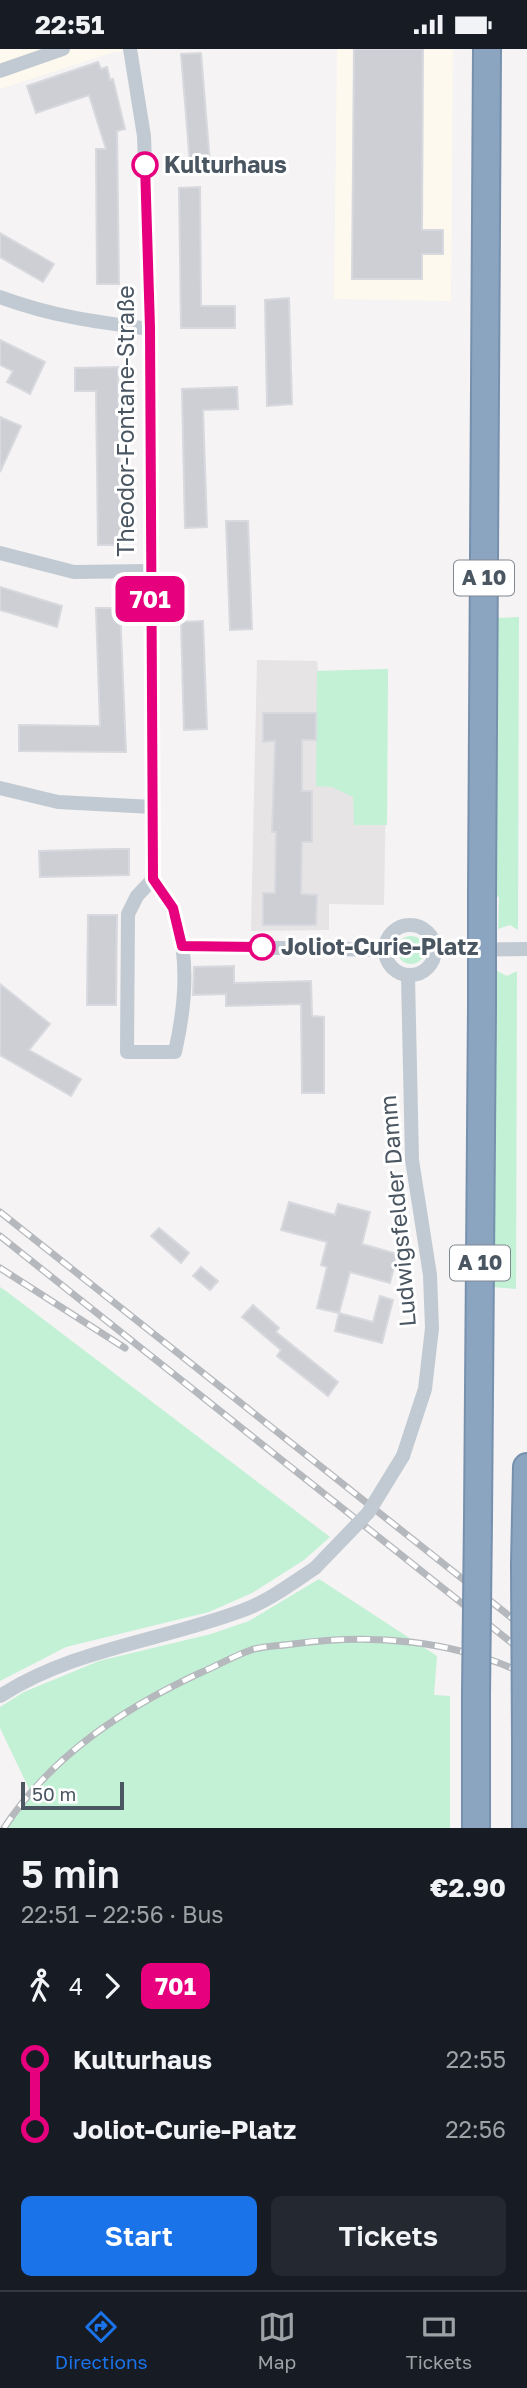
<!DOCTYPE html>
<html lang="en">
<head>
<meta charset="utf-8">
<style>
  body { margin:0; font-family:"Golos Text",sans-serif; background:#242831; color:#f1f3f6; height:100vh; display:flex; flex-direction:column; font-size:26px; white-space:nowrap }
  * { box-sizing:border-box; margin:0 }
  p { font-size:23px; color:#9ea1a6 }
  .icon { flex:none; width:38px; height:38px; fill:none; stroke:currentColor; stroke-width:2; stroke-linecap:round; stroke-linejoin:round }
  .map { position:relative; height:1779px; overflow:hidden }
  .details { display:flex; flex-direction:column; background:#171b24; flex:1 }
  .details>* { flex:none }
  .badge { padding:0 14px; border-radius:10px; font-size:24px; line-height:46px }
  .scale { position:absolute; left:21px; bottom:18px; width:103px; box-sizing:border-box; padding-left:7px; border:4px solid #4a5661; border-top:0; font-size:19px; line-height:24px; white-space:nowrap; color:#4a5661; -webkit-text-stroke:5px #fff; paint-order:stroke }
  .map>.badge { position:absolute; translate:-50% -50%; box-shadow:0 0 0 4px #fff }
  .legs { display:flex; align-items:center; gap:10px; height:77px; padding:0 21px; font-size:23px }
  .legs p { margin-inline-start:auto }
  .head { display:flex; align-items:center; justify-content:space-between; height:119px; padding:0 21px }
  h1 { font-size:38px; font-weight:600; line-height:52px }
  .action { display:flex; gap:14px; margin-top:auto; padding:14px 21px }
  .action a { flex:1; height:80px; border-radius:10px; background:#1a73e8; color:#fff; font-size:28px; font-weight:600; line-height:80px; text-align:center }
  .action a+a { background:#242831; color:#f1f3f6 }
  ul { padding:0 21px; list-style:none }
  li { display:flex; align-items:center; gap:24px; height:70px; font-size:26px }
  li i { display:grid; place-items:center; width:10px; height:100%; margin:0 9px; background:currentColor }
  li i::after { content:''; width:18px; height:18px; margin:-9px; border:5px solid; border-radius:50%; background:#171b24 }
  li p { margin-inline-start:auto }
  li:first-child i { background:linear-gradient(#0000 50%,currentColor 0) }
  li:last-child i { background:linear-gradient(currentColor 50%,#0000 0) }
  .status { display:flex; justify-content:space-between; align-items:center; height:49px; padding:0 35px; background:#171b24; direction:ltr }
  .status svg { height:19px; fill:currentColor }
  .dock { display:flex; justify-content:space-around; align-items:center; height:98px; border-top:2px solid #363941; background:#171b24; font-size:19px; color:#9ea1a6 }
  .dock a { display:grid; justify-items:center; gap:4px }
  .dock .current { color:#1a73e8 }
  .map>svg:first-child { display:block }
</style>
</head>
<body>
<div class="status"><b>22:51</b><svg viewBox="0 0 49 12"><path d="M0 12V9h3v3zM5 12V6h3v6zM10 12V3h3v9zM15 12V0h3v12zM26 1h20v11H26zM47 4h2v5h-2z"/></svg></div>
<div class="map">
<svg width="527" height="1779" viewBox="0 0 527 1779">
  <rect width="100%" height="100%" fill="#f5f3f3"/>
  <!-- commercial -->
  <g fill="#fdf9ef">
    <path d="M0,0H161L114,3L0,40Z"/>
    <path d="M337,0H453L451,252L334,250Z"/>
  </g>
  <!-- education -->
  <path fill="#e6e4e5" d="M257,611L317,612L318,622L388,620L384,856L329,855V881L251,882Z"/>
  <!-- green -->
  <g fill="#c3f1d5">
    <path d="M519,568L518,881L510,876L498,880L499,848L495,847L496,569Z"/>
    <path d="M388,620L387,776H354L353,748L332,738L316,737L317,622Z"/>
    <circle cx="411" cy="901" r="14"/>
    <path d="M497,922L507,927L517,922L516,1240L492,1238L494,958H497Z"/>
    <path d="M0,1238L6,1242L330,1488L304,1511L252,1544L209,1563L66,1598L0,1632Z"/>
    <path d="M319,1530L437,1607L434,1646L450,1647V1779H6L32,1746L0,1679V1658L24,1643L99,1612L211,1585L249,1572Z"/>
  </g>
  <!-- building -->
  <g fill="#cdcfd5" stroke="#d7d9de" stroke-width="2">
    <path d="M354,0H423L422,181H443V205H422V230H352Z"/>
    <path d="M201,4L210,114L190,115L181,5Z"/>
    <path d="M98,13L101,20L107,18L110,31L113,30L125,80L117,82L119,235H97L96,100H106L89,46L36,64L27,37Z"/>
    <path d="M200,138L201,257H235V279H181L179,139Z"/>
    <path d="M0,184L54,215L43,233L0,208Z"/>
    <path d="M289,249L292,355L267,357L265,251Z"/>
    <path d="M0,291L45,313L30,345L7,333L13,322L0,316Z"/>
    <path d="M118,318L121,496H98L96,342H75V319Z"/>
    <path d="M237,338L238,360L203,361L207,478L185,479L182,340Z"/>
    <path d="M0,368L21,377L0,423Z"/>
    <path d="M226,472H248L252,580L230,581Z"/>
    <path d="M0,538L62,557L57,578L0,561Z"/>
    <path d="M96,559H120L126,703L19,702V676L100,677Z"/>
    <path d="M203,572L207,680L184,681L181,573Z"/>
    <path d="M263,664H316V691H302V742H312V793H302L301,845L317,846L316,876H263V844H275L276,783H272L275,692L263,693Z"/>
    <path d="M114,800H129V826L40,828L39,802Z"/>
    <path d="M88,866H117L116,956H87Z"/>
    <path d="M234,917V934L311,932L312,967L324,968V1044H302L301,955L226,957V945L193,946L194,918Z"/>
    <path d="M0,935L50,975L29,1001L81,1030L71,1047L0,1006Z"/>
    <path d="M289,1153L335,1166L338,1155L370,1163L362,1195L397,1205L390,1234L350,1223L339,1264L317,1259L327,1218L321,1216L327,1193L281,1181Z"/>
    <path d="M159,1179L189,1204L181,1214L151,1187Z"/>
    <path d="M201,1218L218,1232L210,1241L193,1227Z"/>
    <path d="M380,1247L393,1251L382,1294L335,1282L339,1264L373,1273Z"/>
    <path d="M253,1256L279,1279L276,1283L338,1333L328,1347L277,1307L281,1301L242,1268Z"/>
  </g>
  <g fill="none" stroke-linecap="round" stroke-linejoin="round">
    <defs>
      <g id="highway">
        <path d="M482,847L487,0"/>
        <path d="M478,1470L482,957"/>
        <path d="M525,1516L527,1418"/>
        <path d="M526,1693V1779"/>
        <path d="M476,1779V1646"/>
      </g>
    </defs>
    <!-- highway casing -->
    <use href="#highway" stroke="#7690ad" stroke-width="30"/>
    <!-- street -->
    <g stroke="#c1cad2" stroke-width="14">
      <path d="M130,0L144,87L150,254L153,830"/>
      <path d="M0,22L63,0"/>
      <path d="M0,248C51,267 96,273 150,280"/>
      <path d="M0,504L74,523L150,522"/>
      <path d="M0,739L58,753L153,758"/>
      <path d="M153,830C193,876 188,946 175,1003H127L128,865L137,847Z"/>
      <circle cx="410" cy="901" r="25"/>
      <path d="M182,897L385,901"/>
      <path d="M436,901L527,900"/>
      <path d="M403,1407L425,1340L432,1279L430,1226L412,1111L408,927"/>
      <path d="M0,1647C73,1600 160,1592 241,1562C267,1553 291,1535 315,1519"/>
    </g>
    <!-- highway -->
    <use href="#highway" stroke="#8ba5c1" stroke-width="26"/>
    <defs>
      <g id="rail">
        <path d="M0,1163L527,1581"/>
        <path d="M0,1187L527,1606"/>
        <path d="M0,1219L125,1299"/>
        <path d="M4,1779C52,1706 124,1659 202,1623C218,1616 234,1607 251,1601C263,1597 279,1597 293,1595C371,1584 455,1591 527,1626"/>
      </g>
    </defs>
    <!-- rail casing -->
    <use href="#rail" stroke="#b5b8bd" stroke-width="7"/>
    <!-- rail -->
    <use href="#rail" stroke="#fff" stroke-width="4.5" stroke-dasharray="13" stroke-linecap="butt"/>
    <defs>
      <g id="highway-bridge">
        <path d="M482,957V847"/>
        <path d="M525,1516L526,1693"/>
        <path d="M476,1646L478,1470"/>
      </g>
    </defs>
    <!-- highway-bridge casing -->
    <use href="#highway-bridge" stroke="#7690ad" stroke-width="30" stroke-linecap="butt"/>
    <!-- street-bridge -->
    <path stroke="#c1cad2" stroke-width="14" d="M315,1519L368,1464L403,1407"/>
    <!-- highway-bridge -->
    <use href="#highway-bridge" stroke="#8ba5c1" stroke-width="26"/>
  </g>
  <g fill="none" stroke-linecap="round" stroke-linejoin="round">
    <defs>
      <path id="line-1" d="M145,116L150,279L153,830L173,859L182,897L262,898"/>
    </defs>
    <!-- line-1 casing -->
    <use href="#line-1" stroke="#fff" stroke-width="16"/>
    <!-- line-1 -->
    <use href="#line-1" stroke="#e6007e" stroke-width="10"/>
  </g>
  <!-- markers -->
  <g fill="#fff" stroke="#e6007e" stroke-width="3.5">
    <circle cx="145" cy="116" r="12"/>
    <circle cx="262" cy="898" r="12"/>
  </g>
  <g text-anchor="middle" stroke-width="6" stroke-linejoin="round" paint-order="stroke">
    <!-- shield labels -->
    <g fill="#fff" stroke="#808990" stroke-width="2">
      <rect x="454" y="511.5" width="60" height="35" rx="5"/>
      <rect x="450" y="1196.5" width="60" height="35" rx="5"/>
    </g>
    <g font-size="21" font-weight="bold" fill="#4a5661">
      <text x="484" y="536">A 10</text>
      <text x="480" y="1221">A 10</text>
    </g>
    <!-- stop labels -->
    <g font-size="23" font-weight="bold" fill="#4a5661" stroke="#fff" text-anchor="start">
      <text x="164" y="124">Kulturhaus</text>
      <text x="281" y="906">Joliot-Curie-Platz</text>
    </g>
    <!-- street labels -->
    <g font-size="23" fill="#4a5661" stroke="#fff">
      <text transform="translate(126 372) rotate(-90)" y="8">Theodor-Fontane-Straße</text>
      <text transform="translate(398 1162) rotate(-95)" y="8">Ludwigsfelder Damm</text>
    </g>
  </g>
</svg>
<div class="scale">50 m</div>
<b class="badge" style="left:150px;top:550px;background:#e6007e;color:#fff">701</b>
</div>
<section class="details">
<div class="head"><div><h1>5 min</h1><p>22:51 – 22:56 · Bus</p></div><b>€2.90</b></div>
<div class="legs"><svg class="icon" aria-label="walk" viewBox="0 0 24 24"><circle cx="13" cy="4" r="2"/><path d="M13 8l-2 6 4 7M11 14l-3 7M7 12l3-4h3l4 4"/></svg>4<svg class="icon" aria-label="forward" viewBox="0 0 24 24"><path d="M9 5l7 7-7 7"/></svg><b class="badge" style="background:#e6007e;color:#fff">701</b></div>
<ul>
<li><i style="color:#e6007e"></i><b>Kulturhaus</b><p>22:55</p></li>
<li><i style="color:#e6007e"></i><b>Joliot-Curie-Platz</b><p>22:56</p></li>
</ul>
<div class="action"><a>Start</a><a>Tickets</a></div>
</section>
<nav class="dock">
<a class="current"><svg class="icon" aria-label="directions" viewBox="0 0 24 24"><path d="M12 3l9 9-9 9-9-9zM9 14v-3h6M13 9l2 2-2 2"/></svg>Directions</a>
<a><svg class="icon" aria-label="map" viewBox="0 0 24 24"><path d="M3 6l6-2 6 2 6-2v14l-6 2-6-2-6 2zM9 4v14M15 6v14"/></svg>Map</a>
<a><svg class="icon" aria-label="tickets" viewBox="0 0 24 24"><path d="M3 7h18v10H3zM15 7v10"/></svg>Tickets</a>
</nav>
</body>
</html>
